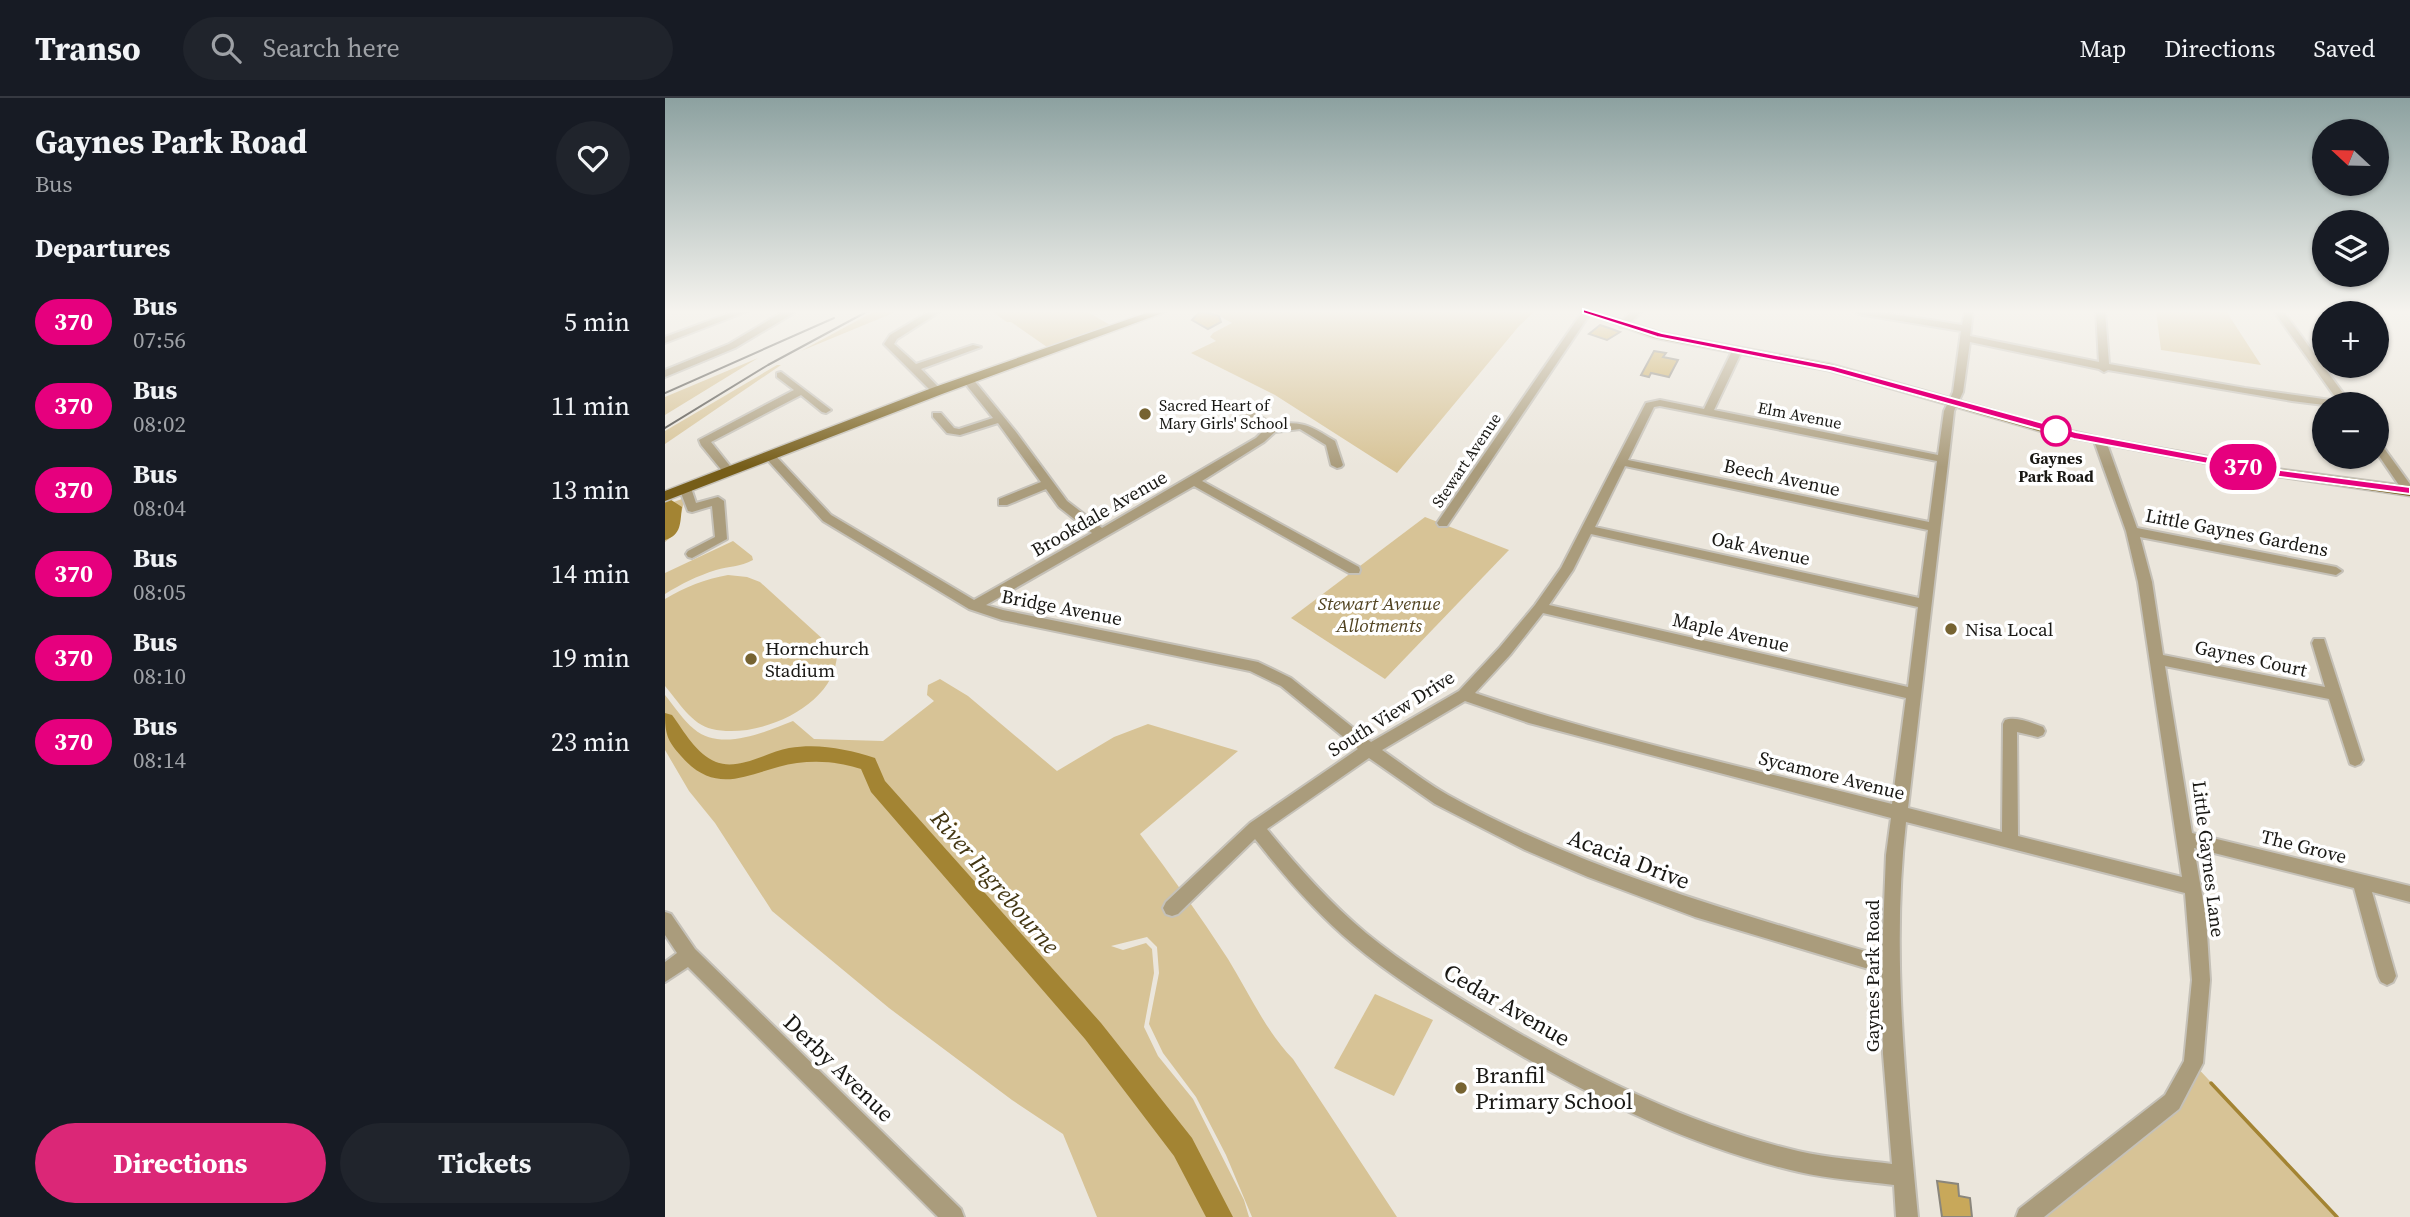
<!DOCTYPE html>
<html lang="en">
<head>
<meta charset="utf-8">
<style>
  body { margin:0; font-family:"Source Serif 4",serif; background:#20242c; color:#f1f3f6; height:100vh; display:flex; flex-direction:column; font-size:26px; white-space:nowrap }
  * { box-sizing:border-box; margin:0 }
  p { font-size:23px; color:#9ea1a6 }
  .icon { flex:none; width:38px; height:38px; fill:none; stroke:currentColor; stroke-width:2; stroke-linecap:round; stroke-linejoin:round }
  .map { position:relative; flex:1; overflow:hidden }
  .panel { display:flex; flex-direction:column; background:#171b24; width:665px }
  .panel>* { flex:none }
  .badge { padding:0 14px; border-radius:23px; font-size:24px; line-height:46px }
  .needle { width:46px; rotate:292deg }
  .fabs { position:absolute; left:1647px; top:21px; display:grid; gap:14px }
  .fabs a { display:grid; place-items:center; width:77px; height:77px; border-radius:50%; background:#171b24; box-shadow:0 2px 5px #0004; font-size:35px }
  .map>.badge { position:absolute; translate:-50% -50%; box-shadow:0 0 0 4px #fff }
  h2 { padding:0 35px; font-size:26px; line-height:63px }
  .round { display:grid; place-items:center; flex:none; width:74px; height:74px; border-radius:37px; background:#20242c }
  .overview { display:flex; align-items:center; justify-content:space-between; height:119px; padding:0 35px }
  h1 { font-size:33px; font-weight:700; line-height:52px }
  .action { display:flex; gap:14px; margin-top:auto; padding:14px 35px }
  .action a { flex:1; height:80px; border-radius:42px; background:#db2777; color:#fff; font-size:28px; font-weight:700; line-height:80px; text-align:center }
  .action a+a { background:#20242c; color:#f1f3f6 }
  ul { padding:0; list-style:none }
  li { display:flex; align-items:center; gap:21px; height:84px; padding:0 35px }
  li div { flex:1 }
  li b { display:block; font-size:26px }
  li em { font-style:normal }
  li .badge { min-width:77px; font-weight:700; text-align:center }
  header { display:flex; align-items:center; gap:42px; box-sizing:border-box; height:98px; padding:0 35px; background:#171b24; border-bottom:2px solid #363941 }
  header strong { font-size:33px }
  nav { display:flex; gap:38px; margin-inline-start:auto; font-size:24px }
  .search { width:490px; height:63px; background:#20242c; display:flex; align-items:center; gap:18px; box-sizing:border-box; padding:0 24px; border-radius:38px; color:#9ea1a6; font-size:26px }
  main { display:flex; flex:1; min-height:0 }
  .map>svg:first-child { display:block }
</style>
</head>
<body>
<header>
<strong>Transo</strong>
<div class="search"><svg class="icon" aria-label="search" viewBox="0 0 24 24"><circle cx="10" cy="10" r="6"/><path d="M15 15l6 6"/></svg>Search here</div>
<nav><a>Map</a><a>Directions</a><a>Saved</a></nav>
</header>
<main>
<section class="panel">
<div class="overview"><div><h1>Gaynes Park Road</h1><p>Bus</p></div><a class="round"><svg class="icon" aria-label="heart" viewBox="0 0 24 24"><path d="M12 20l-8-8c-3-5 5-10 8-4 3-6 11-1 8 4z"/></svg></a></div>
<h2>Departures</h2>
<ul>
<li><span class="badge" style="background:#e6007e;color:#fff">370</span><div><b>Bus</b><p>07:56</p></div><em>5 min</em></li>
<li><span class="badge" style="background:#e6007e;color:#fff">370</span><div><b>Bus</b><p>08:02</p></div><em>11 min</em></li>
<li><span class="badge" style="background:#e6007e;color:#fff">370</span><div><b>Bus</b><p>08:04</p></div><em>13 min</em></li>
<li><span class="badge" style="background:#e6007e;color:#fff">370</span><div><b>Bus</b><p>08:05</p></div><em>14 min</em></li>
<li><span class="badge" style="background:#e6007e;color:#fff">370</span><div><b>Bus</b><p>08:10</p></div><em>19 min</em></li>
<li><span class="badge" style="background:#e6007e;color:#fff">370</span><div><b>Bus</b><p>08:14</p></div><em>23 min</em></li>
</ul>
<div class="action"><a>Directions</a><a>Tickets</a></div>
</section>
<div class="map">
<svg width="1745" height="1119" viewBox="0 0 1745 1119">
  <rect width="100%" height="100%" fill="#ebe6dc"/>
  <!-- green -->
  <g fill="#d7c396">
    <path d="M210,213H233L136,253Z"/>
    <path d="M326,213H421L447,228L382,249L346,224H342Z"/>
    <path d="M555,213H870L854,228L732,375L610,297L526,255L551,243L545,239L548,235L567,225L549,215Z"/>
    <path d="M1491,213H1561L1596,267L1496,252Z"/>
    <path d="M93,260L0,317V299Z"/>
    <path d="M112,267H116L0,346V333Z"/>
    <path d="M20,400L11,435L0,444V407Z"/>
    <path d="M760,419L844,452L720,581L626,520Z"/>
    <path d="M68,443L87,458L88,462C75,469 64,468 51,472C32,478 16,486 0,496V475Z"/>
    <path d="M63,477L82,479L95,484L172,554C173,607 94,642 47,631C27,627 13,603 0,588V501C20,489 40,481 63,477Z"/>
    <path d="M275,581L303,598L392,673L449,639L483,626L573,653L475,736C506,777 535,818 563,861C584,895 600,932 628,961L732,1119H587L561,1057L531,999L498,955L484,926L494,875L492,849L482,839L446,848L458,852L481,845L487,851L489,875L479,929L493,958L528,1001L579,1102L584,1119H432L398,1036L347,1002L224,910L107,813L50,725L24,693L0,652V597C9,608 18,622 29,631C56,654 100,634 128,623L149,641L218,643L269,603L262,597L263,587Z"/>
    <path d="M710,896L768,922L729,998L669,970Z"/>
    <path d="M1528,965L1672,1119H1362L1507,1004Z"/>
  </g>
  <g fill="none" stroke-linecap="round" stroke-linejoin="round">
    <!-- stream -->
    <path stroke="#a38433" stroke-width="3.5" d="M1546,985L1672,1119"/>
    <!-- river -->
    <g fill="#a38433" fill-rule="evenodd">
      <path d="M0,398L17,409C15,424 17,437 0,442Z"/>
      <path d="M0,615L7,617C19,633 31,656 51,664C74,673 102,654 124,650C154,645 182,651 210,660L220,683L436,925L527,1040L568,1119H541L509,1058L420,941L206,694L196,671C175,664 153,662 132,665C88,671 54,702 16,658C2,642 0,636 0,615Z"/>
    </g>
  </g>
  <!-- building -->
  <g fill="#c8a85a" stroke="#8a867c" stroke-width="2">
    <path d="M535,213L554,218L556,224L543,231L527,222Z"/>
    <path d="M935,227L944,230L955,234L942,242L924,236Z"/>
    <path d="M989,253L1001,255L998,259L1013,262L1004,279L986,275L984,279L976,277Z"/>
    <path d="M1272,1083L1293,1086L1294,1098L1305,1100L1307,1119H1277Z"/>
  </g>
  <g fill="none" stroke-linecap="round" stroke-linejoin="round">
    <defs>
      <g id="minor">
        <path d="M70,213H83L0,245V239Z"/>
        <path d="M119,213H127L129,215L70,250L0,279V272L64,246Z"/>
        <path d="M265,213H276L232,241L229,246L251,266L308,247L316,249L256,271L277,293L272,296L268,295L219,246L225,237Z"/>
        <path d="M918,213H927L782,428H774L772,425L774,422Z"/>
        <path d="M967,213H977L961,229H955V225Z"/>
        <path d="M1189,213H1208L1297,227L1300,213H1308L1305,238L1434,264L1431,213H1440L1444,266L1580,290L1673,303L1609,213H1618L1686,306L1659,307L1627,303L1443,272L1439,274L1434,271L1305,244L1298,294L1289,313L1243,710L1337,734L1338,626L1340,622C1351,618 1367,625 1378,629L1380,633L1378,637L1373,639L1352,634L1353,738L1517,779L1473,484L1461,433L1429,343L1435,340L1441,343L1472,430L1671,469L1677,473L1671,477L1475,439L1487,484L1498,557L1660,589L1647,545L1649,541H1659L1698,662L1695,666L1690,668L1685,666L1664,601L1500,568L1527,735L1745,788V804L1707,794L1731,878L1728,884L1722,887L1716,884L1713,878L1689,790L1529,750L1541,820L1545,882L1538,965L1514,1011L1379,1119H1351L1354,1111L1500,997L1519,963L1527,882L1520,795L1241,724C1226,855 1241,988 1253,1119H1231L1229,1087C1197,1083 1165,1081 1134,1074C1020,1048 914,993 815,933C771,906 727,879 688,846C651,815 620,779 590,741L513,816L507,818L501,816L498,810L501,804L585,725L693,651L616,588L585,573L337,522L304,511L158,423L98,357L100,355H108L166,417L309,502L427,435L394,409L381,391L342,407H334V401L376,384L333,325L295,337L282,335L268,319V315H276L289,330L294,331L328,320L299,284V280H307L351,334L402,403L437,430L591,340L600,331L577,316V312H585L609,327C638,322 645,328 670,343L678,367L676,369L672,370L666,367L661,347L635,331L610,334L599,344L537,383L694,469L695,472L694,475H684L529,388L321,507L338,512L593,564L626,580L706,644L794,593L835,549L870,507L896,470L981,305L995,302L1039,311L1068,251L1077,253L1049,312L1273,357L1279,313L1288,294L1296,233L1193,216ZM995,308L1272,363L1264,424L963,362L989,309ZM960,368L1263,432L1254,500L930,429ZM926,436L1253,509L1243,589L884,507L908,472ZM878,515L1241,600L1227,706C1088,671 946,641 810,595L845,557ZM800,603L864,625L1226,720L1221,757L1217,858C1069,814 920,773 783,697C760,684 739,667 717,652ZM704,660L770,706L860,752L923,779L1030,819L1217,875L1218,956L1227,1066C1196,1062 1164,1060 1133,1053C1024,1027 924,977 828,920C784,894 740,867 701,835C664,804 632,768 602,731Z"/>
        <path d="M116,274L166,312L161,315L157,314L136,297L46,344L69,373L67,375H59L36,347L34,342L129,292L112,279V275Z"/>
        <path d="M1712,345L1716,346L1745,386V396H1740L1712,355Z"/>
        <path d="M20,386L26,390L31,405L53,399L59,403L62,441L27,460L23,459L21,456L23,453L50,439L47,408L27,414L23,413L14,390Z"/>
        <path d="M0,814L6,816L30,851L296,1111L299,1119H273L23,869L0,884V864L12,855L0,837Z"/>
      </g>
      <g id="major">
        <path d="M487,213H503L277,296L0,403V393L267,290Z"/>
        <path d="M915,213H931L995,234L1166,266L1386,328L1435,339L1608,370L1745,388V398L1608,378L1384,336L1164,273L988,240Z"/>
      </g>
    </defs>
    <!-- minor casing -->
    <use href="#minor" stroke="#c5c1b8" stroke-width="4"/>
    <!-- major casing -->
    <use href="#major" stroke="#c5c1b8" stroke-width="3"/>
    <!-- minor -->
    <use href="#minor" fill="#aa9c7c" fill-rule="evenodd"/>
    <!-- major -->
    <use href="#major" fill="#765d19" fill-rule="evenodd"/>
    <!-- rail -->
    <g stroke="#484641" stroke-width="2">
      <path d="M0,295L169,220"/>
      <path d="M0,330L103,267L203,213"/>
    </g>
  </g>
  <!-- sky -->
  <linearGradient id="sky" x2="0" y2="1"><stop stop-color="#8ca1a0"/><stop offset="0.58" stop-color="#f6f4ef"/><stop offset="1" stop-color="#f6f4ef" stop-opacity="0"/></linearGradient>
  <rect width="1745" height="369" fill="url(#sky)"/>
  <!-- line -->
  <path fill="#e6007e" stroke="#fff" stroke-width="2" d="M918,211L997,235L1169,268L1411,334L1608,371L1745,389V396L1608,378L1409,341L1165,273L992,239L918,215Z"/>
  <!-- markers -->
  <g fill="#766331" stroke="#fff" stroke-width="2.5">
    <circle cx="480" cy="316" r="7"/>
    <circle cx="1286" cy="531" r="7"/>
    <circle cx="86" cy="561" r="7"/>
    <circle cx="796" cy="990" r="7"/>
  </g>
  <circle fill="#fff" stroke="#e6007e" stroke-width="3.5" cx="1391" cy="333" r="14"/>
  <g text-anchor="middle" stroke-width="7" stroke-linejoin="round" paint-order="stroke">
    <!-- far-poi labels -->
    <g font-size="16" fill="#191814" stroke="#fff" text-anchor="start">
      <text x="494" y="313">Sacred Heart of<tspan x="494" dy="18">Mary Girls' School</tspan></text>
    </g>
    <!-- far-street labels -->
    <g font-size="16" fill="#191814" stroke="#fff">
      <text transform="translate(1135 317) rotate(11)" y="6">Elm Avenue</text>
      <text transform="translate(801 362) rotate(-56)" y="6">Stewart Avenue</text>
    </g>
    <!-- far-stop labels -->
    <g font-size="16" font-weight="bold" fill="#191814" stroke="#fff">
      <text x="1391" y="366">Gaynes<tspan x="1391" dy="18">Park Road</tspan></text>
    </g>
    <!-- street labels -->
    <g font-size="19" fill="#191814" stroke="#fff">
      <text transform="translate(1117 379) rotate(12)" y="7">Beech Avenue</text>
      <text transform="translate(434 415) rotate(-30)" y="7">Brookdale Avenue</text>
      <text transform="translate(1572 434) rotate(11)" y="7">Little Gaynes Gardens</text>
      <text transform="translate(1096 450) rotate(12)" y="7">Oak Avenue</text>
      <text transform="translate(397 509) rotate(11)" y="7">Bridge Avenue</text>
      <text transform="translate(1066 534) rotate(13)" y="7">Maple Avenue</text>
      <text transform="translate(1586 560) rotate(12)" y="7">Gaynes Court</text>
      <text transform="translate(726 615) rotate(-32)" y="7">South View Drive</text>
      <text transform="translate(1167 677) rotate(14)" y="7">Sycamore Avenue</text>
      <text transform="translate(1639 748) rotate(14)" y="7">The Grove</text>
      <text transform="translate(1544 761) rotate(83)" y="7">Little Gaynes Lane</text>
      <text transform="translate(1207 878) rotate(-90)" y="7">Gaynes Park Road</text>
    </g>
    <!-- park labels -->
    <g font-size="19" font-style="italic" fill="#504220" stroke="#fff">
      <text x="714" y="512">Stewart Avenue<tspan x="714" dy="22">Allotments</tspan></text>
    </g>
    <!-- poi labels -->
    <g font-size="19" fill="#191814" stroke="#fff" text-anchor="start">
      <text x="1300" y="538">Nisa Local</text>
      <text x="100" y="557">Hornchurch<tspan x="100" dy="22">Stadium</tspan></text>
    </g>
    <!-- near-street labels -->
    <g font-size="23" fill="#191814" stroke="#fff">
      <text transform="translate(964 761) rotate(21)" y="8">Acacia Drive</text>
      <text transform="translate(842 907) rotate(30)" y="8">Cedar Avenue</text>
      <text transform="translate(174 970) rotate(44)" y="8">Derby Avenue</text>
    </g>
    <!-- near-poi labels -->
    <g font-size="23" fill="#191814" stroke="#fff" text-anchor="start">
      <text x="810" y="985">Branfil<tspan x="810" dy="26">Primary School</tspan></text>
    </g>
    <!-- near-water labels -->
    <g font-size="24" font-style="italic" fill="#433613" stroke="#fff">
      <text transform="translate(330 784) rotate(49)" y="8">River Ingrebourne</text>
    </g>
  </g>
</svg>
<div class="fabs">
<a><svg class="needle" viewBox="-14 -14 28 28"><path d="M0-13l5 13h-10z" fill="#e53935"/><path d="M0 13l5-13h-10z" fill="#9ea1a6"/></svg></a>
<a><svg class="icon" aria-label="layers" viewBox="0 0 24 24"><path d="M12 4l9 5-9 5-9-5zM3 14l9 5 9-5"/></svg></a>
<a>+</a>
<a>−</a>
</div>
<b class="badge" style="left:1578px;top:369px;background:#e6007e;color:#fff">370</b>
</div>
</main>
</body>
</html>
